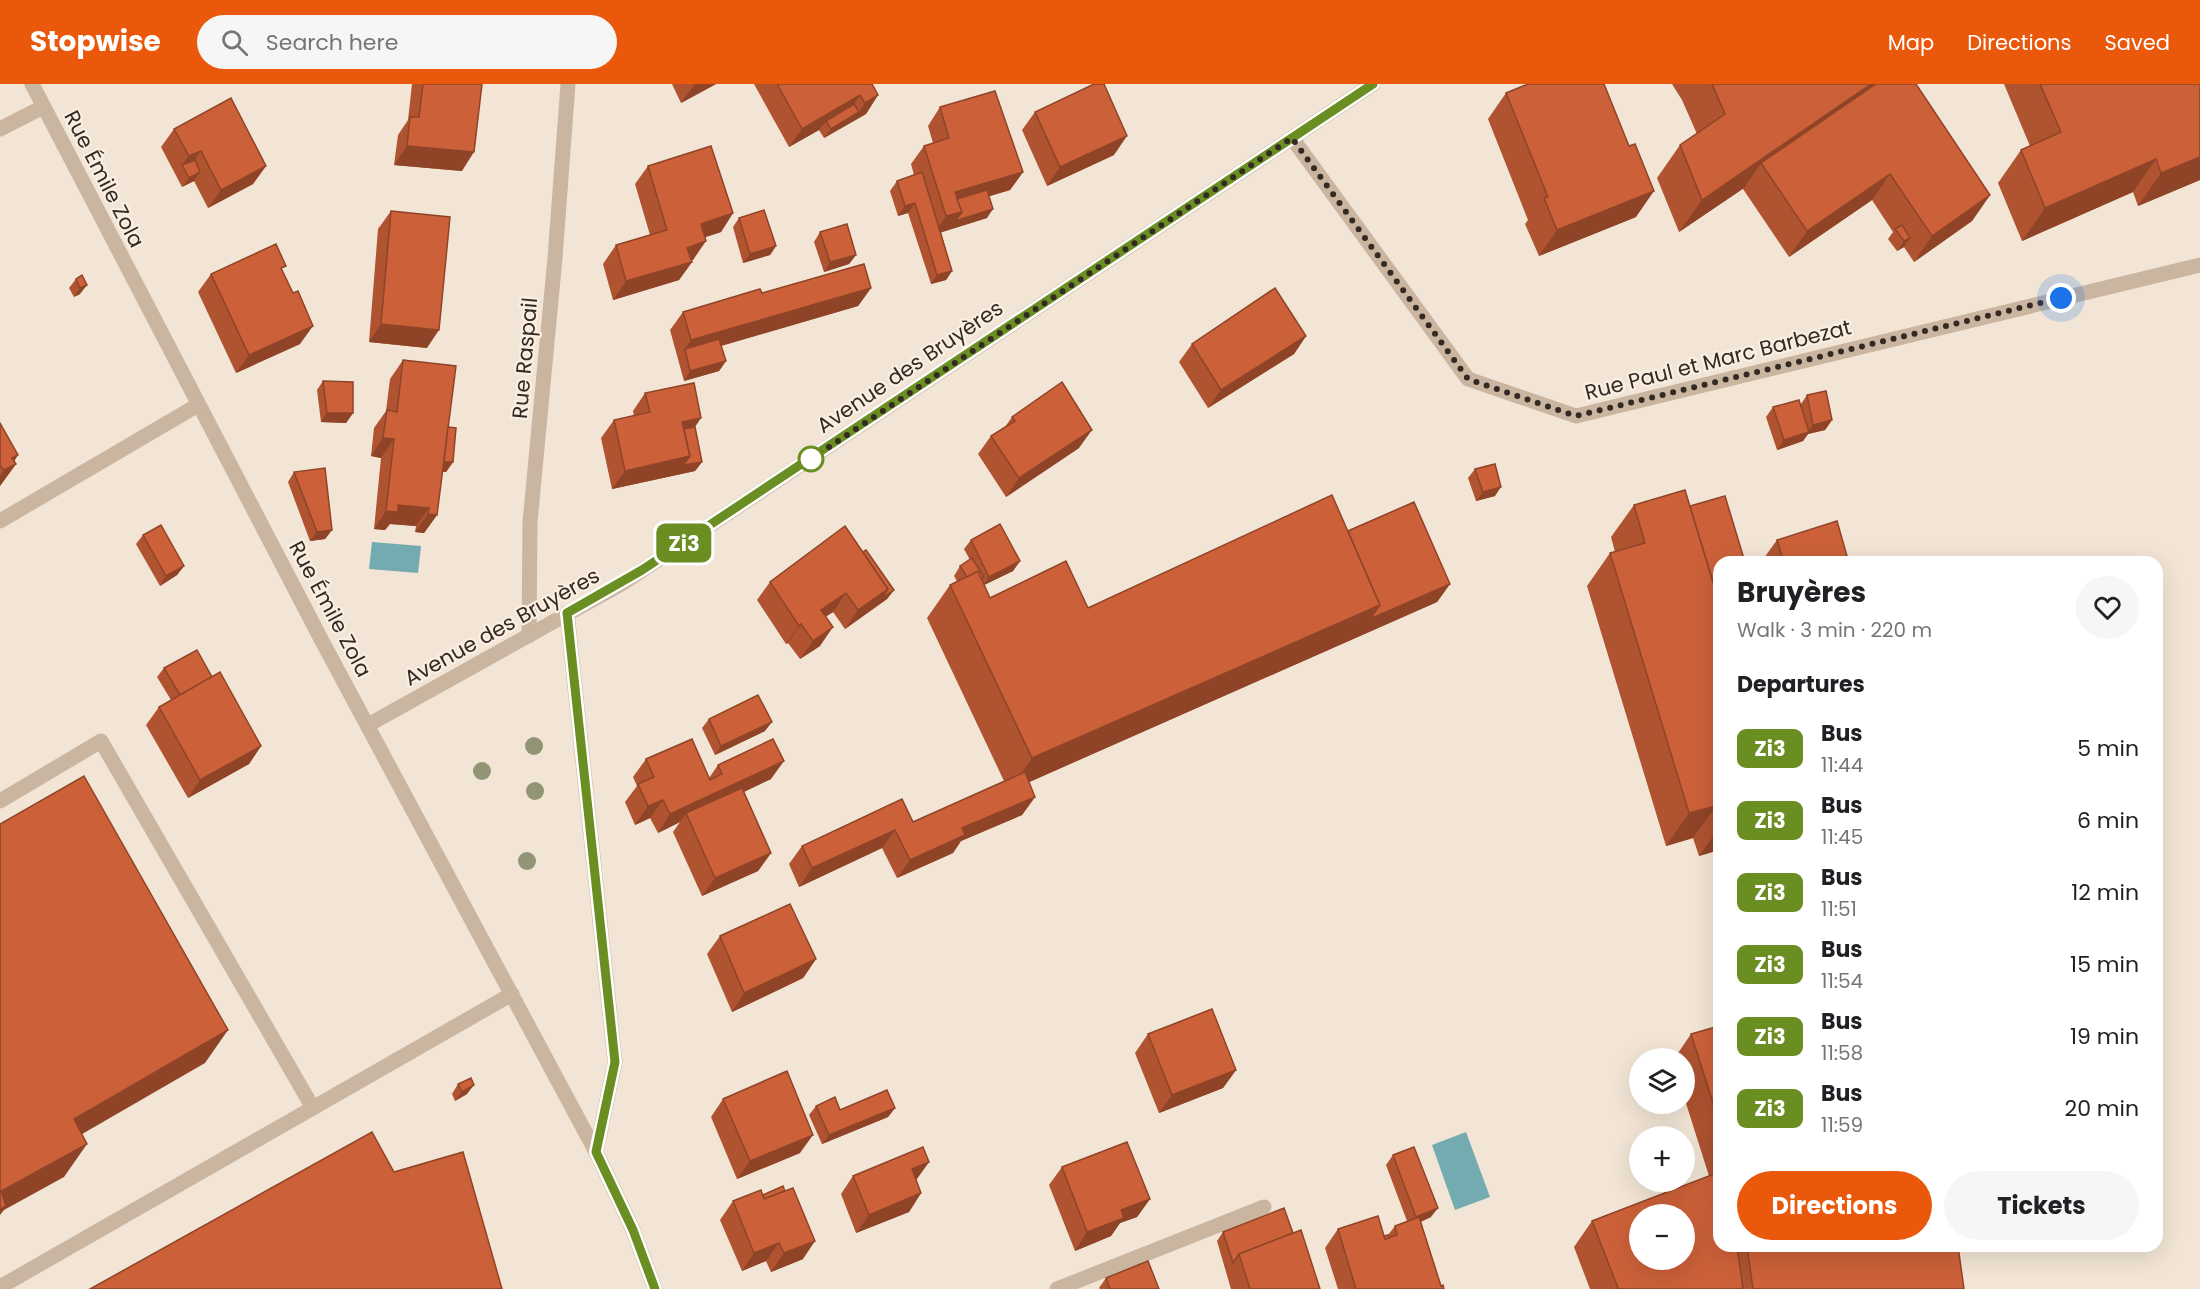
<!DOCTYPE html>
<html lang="en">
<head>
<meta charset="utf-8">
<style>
  body { margin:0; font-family:Poppins,sans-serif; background:#f6f6f6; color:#202124; height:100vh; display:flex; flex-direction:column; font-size:22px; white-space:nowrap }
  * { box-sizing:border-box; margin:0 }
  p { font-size:20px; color:#757577 }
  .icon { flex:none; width:33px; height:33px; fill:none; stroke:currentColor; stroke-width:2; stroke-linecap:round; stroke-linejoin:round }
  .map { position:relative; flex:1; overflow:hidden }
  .sheet { position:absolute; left:1713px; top:472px; width:450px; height:696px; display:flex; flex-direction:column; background:#fff; border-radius:18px; box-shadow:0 6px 24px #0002 }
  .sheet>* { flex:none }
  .badge { padding:0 12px; border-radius:9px; font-size:21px; line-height:39px }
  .tools { position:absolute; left:1629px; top:964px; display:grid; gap:12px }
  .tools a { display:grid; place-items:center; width:66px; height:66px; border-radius:50%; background:#fff; box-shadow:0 6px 24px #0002; font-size:30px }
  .you { position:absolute; width:30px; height:30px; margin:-15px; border:4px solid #fff; border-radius:50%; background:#1a73e8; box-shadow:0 0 0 9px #1a73e833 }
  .map>.badge { position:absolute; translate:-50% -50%; box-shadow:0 0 0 3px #fff }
  h2 { padding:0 24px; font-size:22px; line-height:54px }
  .round { display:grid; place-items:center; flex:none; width:63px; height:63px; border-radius:32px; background:#f6f6f6 }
  .head { display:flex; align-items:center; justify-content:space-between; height:102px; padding:0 24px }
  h1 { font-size:28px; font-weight:700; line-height:45px }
  .action { display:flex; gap:12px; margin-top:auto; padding:12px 24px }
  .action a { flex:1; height:69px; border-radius:36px; background:#ea580c; color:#fff; font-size:24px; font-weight:700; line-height:69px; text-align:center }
  .action a+a { background:#f6f6f6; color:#202124 }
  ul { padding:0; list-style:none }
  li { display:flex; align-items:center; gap:18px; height:72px; padding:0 24px }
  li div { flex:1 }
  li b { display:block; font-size:22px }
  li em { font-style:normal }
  li .badge { min-width:66px; font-weight:700; text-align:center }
  header { display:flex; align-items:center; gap:36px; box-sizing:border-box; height:84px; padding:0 30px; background:#ea580c; color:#fff }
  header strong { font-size:28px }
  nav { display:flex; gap:33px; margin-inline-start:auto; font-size:21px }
  .search { width:420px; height:54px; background:#f6f6f6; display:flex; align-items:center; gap:15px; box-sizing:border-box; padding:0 21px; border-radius:33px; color:#757577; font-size:22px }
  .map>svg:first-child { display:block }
</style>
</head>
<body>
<header>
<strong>Stopwise</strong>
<div class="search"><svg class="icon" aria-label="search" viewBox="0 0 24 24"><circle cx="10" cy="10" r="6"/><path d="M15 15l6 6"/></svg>Search here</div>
<nav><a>Map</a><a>Directions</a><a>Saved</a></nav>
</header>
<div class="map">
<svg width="2200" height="1205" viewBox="0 0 2200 1205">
  <rect width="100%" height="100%" fill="#f2e5d5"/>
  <!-- water -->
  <g fill="#73abb0">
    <path d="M372,458L421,462L418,489L369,485Z"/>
    <path d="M1466,1048L1490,1113L1455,1126L1432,1061Z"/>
  </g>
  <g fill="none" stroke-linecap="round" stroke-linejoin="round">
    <!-- minor -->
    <g stroke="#cab5a1" stroke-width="15">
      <path d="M32,0L322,557L596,1068L633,1146L655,1205"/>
      <path d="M0,45L43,23"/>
      <path d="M1292,54L1468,295L1576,332L2200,181"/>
      <path d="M0,437L198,321"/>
      <path d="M567,529L615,978L596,1068"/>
      <path d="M529,552L530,438L555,174L568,0"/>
      <path d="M368,641L623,499L1373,0"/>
      <path d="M0,717L101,657L313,1024"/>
      <path d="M0,1203L512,910"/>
      <path d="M1057,1205L1264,1123"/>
    </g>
  </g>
  <!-- trees -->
  <g fill="#919575">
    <circle cx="534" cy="662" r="9"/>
    <circle cx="482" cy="687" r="9"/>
    <circle cx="535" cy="707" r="9"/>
    <circle cx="527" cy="777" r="9"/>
  </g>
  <!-- wall -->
  <g fill="#af5331">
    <path d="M412,0H482L462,87L394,81L398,51L408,36Z"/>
    <path d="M672,0H716L681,19Z"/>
    <path d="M754,0H872L878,11L866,30L824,54L819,46L789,63Z"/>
    <path d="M1672,0H1916L1990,111L1972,137L1914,178L1904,163L1897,167L1888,155L1893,148L1872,116L1789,173L1743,105L1744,104L1679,148L1657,94L1680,61L1697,50L1682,16Z"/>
    <path d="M2004,0H2200V96L2138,122L2133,108L2022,157L1998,99L2021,66L2030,62Z"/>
    <path d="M1506,9L1629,62L1636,133L1539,172L1525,140L1528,136L1488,35Z"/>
    <path d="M940,23L1023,88L1010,106L989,112L987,134L941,148L952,187L946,196L931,200L908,129L898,132L890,107L897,97L914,91L911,80L924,62L933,59L928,42Z"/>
    <path d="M1035,28L1114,71L1047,102L1022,46Z"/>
    <path d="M174,45L266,82L253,100L208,124L194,97L182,103L161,63Z"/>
    <path d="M648,82L733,129L721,148L705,153L693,176H691L692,178L679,196L613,216L603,180L616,161L650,151L635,100Z"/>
    <path d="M391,127L427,264L369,258L378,145Z"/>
    <path d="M739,134L776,162L770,171L743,179L733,143Z"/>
    <path d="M820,148L856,171L849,180L824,188L814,158Z"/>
    <path d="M282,187L293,209L300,260L236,289L198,208L211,190Z"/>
    <path d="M82,191L80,210L74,213L69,204L76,195Z"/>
    <path d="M871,204L858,222L721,262L726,277L719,287L684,297L670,246L683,228L762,209Z"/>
    <path d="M1306,252L1294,270L1208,324L1179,278L1192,260Z"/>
    <path d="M403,276L448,343L453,378L446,388H442L437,431L424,449L415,448L416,442L390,440L385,446L374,445L381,374L371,372L374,344L386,327L390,295Z"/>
    <path d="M323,297L353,329L346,339L321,338L317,306Z"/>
    <path d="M645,309L695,343L702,378L695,387L612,405L601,354L614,336L634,332L633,327Z"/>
    <path d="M1807,311L1832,336L1825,346L1808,350L1803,357L1777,366L1766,333L1773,323L1801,320Z"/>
    <path d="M1012,333L1079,364L1006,413L978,370L991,352L1005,343Z"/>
    <path d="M0,339L18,371L14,377L16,380L0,402Z"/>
    <path d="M1475,385L1495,412L1476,417L1468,394Z"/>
    <path d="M294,388L332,446L325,455L310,457L288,398Z"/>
    <path d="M1634,421L1719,513L1718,514L1719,518V766L1699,772L1693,754L1666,762L1587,502L1610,469L1615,468L1611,453Z"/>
    <path d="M1348,447L1450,500L1437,518L1029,698L1035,713L1022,731L961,757L953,769L897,794L882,764L799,803L789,780L802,762L913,738L1004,697L927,534L950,501L957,497L954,492L960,482L970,476L964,465L971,456L1020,477L1013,487L984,501L990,514L1088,524Z"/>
    <path d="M143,451L184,482L177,491L160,502L136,460Z"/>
    <path d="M1777,456L1843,478H1765L1764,474Z"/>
    <path d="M863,468L894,506L887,515L845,545L833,528L825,533L820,562L800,575L788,559L786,560L757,516L770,498Z"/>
    <path d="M164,584L212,593L261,662L249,680L188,714L146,641L159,623L171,616L157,593Z"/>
    <path d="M709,635L765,647L715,671L702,644Z"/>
    <path d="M646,675L709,694L718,681L771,695L744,708L771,769L758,787L702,812L673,748L680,738L658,749L650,734L635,741L625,718L637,702L633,693Z"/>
    <path d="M720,852L816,875L803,894L732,928L707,870Z"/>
    <path d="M1719,942V1162H1958L1964,1205H1590L1574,1163L1592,1137L1709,1092L1684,1013V975H1674L1691,950Z"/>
    <path d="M1148,950L1236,986L1223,1004L1159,1029L1135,969Z"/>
    <path d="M458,1000L467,1010L455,1017L452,1010Z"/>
    <path d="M723,1015L800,1069L737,1095L711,1033Z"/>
    <path d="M816,1022L840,1026L895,1024L888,1033L822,1060L809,1031Z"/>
    <path d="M1393,1071L1431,1133L1421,1138L1441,1202L1444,1205H1338L1325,1164L1338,1145L1384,1152L1388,1151L1395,1142L1407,1137L1386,1081Z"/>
    <path d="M929,1078L916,1096L921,1109L909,1128L856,1149L841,1110L853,1092Z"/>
    <path d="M1062,1083L1150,1115L1137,1133L1120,1139L1111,1152L1075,1167L1049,1101Z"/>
    <path d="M763,1111L803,1175L771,1188L766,1177L742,1187L720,1136L733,1117Z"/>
    <path d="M1223,1148L1293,1149L1320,1205H1231L1217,1157Z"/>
    <path d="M1106,1194L1159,1205H1100L1099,1204Z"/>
  </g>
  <!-- shaded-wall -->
  <g fill="#8f4428">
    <path d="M695,0H716L681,19L694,1Z"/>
    <path d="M1871,0H1896L1761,79L1744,104L1679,148L1702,116Z"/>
    <path d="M860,11L847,30L826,37L819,46L789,63L802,45Z"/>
    <path d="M878,11L866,30L824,54L831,45L859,28L865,19Z"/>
    <path d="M1127,52L1114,71L1047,102L1060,83Z"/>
    <path d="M407,62L474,68L462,87L394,81Z"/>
    <path d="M201,67L188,85L182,81L189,72Z"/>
    <path d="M2200,73V96L2138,122L2161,89Z"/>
    <path d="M2156,75L2133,108L2022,157L2045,124Z"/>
    <path d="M266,82L253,100L208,124L221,106Z"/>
    <path d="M200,88L194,97L182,103L189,94Z"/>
    <path d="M1023,88L1010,106L951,124L955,108Z"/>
    <path d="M1890,90L1872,116L1789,173L1807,147Z"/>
    <path d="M1654,107L1636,133L1539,172L1557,146Z"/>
    <path d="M1990,111L1972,137L1914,178L1932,152Z"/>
    <path d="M915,119L908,129L898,132L905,122Z"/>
    <path d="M993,125L987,134L949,146L955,137Z"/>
    <path d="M962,128L949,146L933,151L946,132Z"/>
    <path d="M733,129L721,148L688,159L701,140Z"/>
    <path d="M1910,154L1904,163L1897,167L1904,157Z"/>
    <path d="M706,157L693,176L674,182L687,164Z"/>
    <path d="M776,162L770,171L743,179L750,170Z"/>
    <path d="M856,171L849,180L824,188L830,178Z"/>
    <path d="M692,178L679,196L613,216L626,197Z"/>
    <path d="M952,187L946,196L931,200L937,191Z"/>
    <path d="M87,201L80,210L74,213L80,204Z"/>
    <path d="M871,204L858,222L686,272L685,265L691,256Z"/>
    <path d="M381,240L439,246L427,264L369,258Z"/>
    <path d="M313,242L300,260L236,289L249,271Z"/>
    <path d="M1306,252L1294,270L1208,324L1221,306Z"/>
    <path d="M726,277L719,287L684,297L690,287Z"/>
    <path d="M327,329H353L346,339L321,338Z"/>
    <path d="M701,334L689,352L678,355L682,338Z"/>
    <path d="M1832,336L1825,346L1808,350L1803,357L1777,366L1784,356L1808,348L1813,341Z"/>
    <path d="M1092,346L1079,364L1006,413L1019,394Z"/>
    <path d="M383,354L394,355L381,374L371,372Z"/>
    <path d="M18,371L11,382L16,380L0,402V392L12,374Z"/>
    <path d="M690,372L702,378L695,387L612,405L625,387Z"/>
    <path d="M439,378H453L446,388L433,387Z"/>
    <path d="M1501,403L1495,412L1476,417L1483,408Z"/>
    <path d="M398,421L429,424L416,442L390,440L385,446L374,445L386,427Z"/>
    <path d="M428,430L437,431L424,449L415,448Z"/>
    <path d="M332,446L325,455L310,457L317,448Z"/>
    <path d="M1847,472L1843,478H1827Z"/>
    <path d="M1020,477L1013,487L982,502L989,493Z"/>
    <path d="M184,482L177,491L160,502L166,492Z"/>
    <path d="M1719,499V513L1692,522L1704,504Z"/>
    <path d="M1450,500L1437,518L1009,707L1032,674L1380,521Z"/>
    <path d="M888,505L894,506L887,515L845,545L858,526Z"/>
    <path d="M846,509L833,528L808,544L821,526Z"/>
    <path d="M801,540L788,559L786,560L799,542Z"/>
    <path d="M833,543L820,562L800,575L813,557Z"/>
    <path d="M772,638L765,647L715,671L721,662Z"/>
    <path d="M261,662L249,680L188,714L200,696Z"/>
    <path d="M784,677L771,695L688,734L686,729L680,738L658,749L670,730Z"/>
    <path d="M1035,713L1022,731L961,757L953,769L897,794L910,776L962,744Z"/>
    <path d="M663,716L650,734L635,741L648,722Z"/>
    <path d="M1716,722L1693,754L1666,762L1689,729Z"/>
    <path d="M1719,744V766L1699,772Z"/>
    <path d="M895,746L882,764L799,803L812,784Z"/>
    <path d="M771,769L758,787L702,812L715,794Z"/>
    <path d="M816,875L803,894L732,928L744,909Z"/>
    <path d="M228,946L205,979L51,1068L74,1035Z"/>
    <path d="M1236,986L1223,1004L1159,1029L1172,1011Z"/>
    <path d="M474,1001L467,1010L455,1017L462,1008Z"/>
    <path d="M895,1024L888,1033L822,1060L829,1051Z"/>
    <path d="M813,1051L800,1069L737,1095L750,1077Z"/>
    <path d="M87,1060L64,1093L4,1126L0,1131V1108Z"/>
    <path d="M929,1078L916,1096L912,1085Z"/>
    <path d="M921,1109L909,1128L856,1149L869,1131Z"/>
    <path d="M1150,1115L1137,1133L1120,1139L1111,1152L1075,1167L1087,1148L1121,1126Z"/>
    <path d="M1438,1124L1431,1133L1409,1142L1416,1133Z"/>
    <path d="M815,1157L803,1175L771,1188L784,1169Z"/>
    <path d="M779,1159L766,1177L742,1187L754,1169Z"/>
  </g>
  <!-- building -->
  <g fill="#cc6139" stroke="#8f4428" stroke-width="1.5" fill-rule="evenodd">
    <path d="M423,0H482L474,68L407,62L410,33H419Z"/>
    <path d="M777,0H872L878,11L865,19L860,11L802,45Z"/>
    <path d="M1094,0H1104L1127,52L1060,83L1035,28Z"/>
    <path d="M1528,0H1604L1629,62L1635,60L1654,107L1557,146L1544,114L1548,113L1506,9Z"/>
    <path d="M1712,0H1871L1702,116L1680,61L1725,30Z"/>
    <path d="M1876,0H1916L1990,111L1932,152L1890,90L1807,147L1761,79Z"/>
    <path d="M2040,0H2200V73L2161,89L2156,75L2045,124L2021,66L2061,48Z"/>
    <path d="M995,7L1023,88L955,108L962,128L946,132L924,62L949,54L940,23Z"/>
    <path d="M231,14L266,82L221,106L201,67L189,72L174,45Z"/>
    <path d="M854,20L859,28L831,45L826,37Z"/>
    <path d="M711,62L733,129L701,140L706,157L687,164L692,178L626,197L616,161L667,146L648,82Z"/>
    <path d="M195,76L200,88L189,94L182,81Z"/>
    <path d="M922,88L952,187L937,191L915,119L905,122L897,97Z"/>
    <path d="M987,106L993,125L955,137L962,128L957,115Z"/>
    <path d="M764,126L776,162L750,170L739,134Z"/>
    <path d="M391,127L450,133L439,246L381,240Z"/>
    <path d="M847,140L856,171L830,178L820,148Z"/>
    <path d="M1902,141L1910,154L1904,157L1895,145Z"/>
    <path d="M276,160L286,182L281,184L293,209L298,207L313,242L249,271L211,190Z"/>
    <path d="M864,180L871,204L691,256L683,228L760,205L762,209Z"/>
    <path d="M82,191L87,201L80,204L76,195Z"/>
    <path d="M1275,204L1306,252L1221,306L1192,260Z"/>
    <path d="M719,255L726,277L690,287L685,265Z"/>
    <path d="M403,276L456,282L437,431L428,430L429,424L398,421V428L386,427L394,355L383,354L387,326L397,328Z"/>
    <path d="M323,297L353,298V329H327Z"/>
    <path d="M1062,298L1092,346L1019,394L991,352L1015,337L1012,333Z"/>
    <path d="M694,299L701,334L682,338L690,372L625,387L614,336L650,328L645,309Z"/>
    <path d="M1826,307L1832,336L1813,341L1807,311Z"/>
    <path d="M1799,316L1809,348L1784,356L1773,323Z"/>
    <path d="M0,339L18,371L12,374L16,380L4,386L0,381Z"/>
    <path d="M448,343L456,344L453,378H444Z"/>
    <path d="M695,343L702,378L683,381L690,372L684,345Z"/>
    <path d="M1495,380L1501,403L1483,408L1475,385Z"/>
    <path d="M325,384L332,446L317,448L294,388Z"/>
    <path d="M1685,406L1719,518V731L1716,722L1689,729L1610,469L1645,459L1634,421Z"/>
    <path d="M1332,411L1380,521L1032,674L950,501L978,487L990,514L1066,477L1088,524Z"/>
    <path d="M1725,412L1745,478H1719V499L1714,501L1690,422Z"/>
    <path d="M1414,418L1450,500L1370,535L1380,521L1348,447Z"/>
    <path d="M1837,437L1847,472L1827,478H1784L1777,456Z"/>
    <path d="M1000,440L1020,477L989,493L971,456Z"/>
    <path d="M161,441L184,482L166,492L143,451Z"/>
    <path d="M845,442L888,505L858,526L846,509L821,526L833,543L813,557L801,540L799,542L770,498Z"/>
    <path d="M866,466L894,506L882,514L888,505L863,468Z"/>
    <path d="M972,474L984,493L981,494L978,487L967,493L960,482Z"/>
    <path d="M197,566L212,593L180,611L164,584Z"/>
    <path d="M220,588L261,662L200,696L159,623Z"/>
    <path d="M758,611L772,638L721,662L709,635Z"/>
    <path d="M692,655L710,696L722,690L718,681L773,655L784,677L670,730L663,716L648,722L638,700L654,693L646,675Z"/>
    <path d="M1025,688L1035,713L962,744L965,751L910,776L895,746L812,784L802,762L902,715L913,738Z"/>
    <path d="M84,692L228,946L74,1035L87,1060L1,1107L6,1122L0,1125V740Z"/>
    <path d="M742,704L771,769L715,794L686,729Z"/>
    <path d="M790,820L816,875L744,909L720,852Z"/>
    <path d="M1212,925L1236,986L1172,1011L1148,950Z"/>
    <path d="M1719,942V1038L1691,950Z"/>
    <path d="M787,987L813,1051L750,1077L723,1015Z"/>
    <path d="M471,994L474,1001L462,1008L458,1000Z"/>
    <path d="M887,1006L895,1024L829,1051L816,1022L835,1013L840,1026Z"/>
    <path d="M372,1048L394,1088L463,1068L502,1205H90Z"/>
    <path d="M1127,1058L1150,1115L1121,1126L1124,1134L1087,1148L1062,1083Z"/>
    <path d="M923,1063L929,1078L912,1085L921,1109L869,1131L853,1092Z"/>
    <path d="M1414,1063L1438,1124L1416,1133L1393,1071Z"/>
    <path d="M1719,1088V1162H1737L1743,1205H1615L1618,1204L1592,1137ZM1640,1131H1684V1176H1640Z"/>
    <path d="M783,1102L785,1107L764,1115L763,1111Z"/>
    <path d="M793,1104L815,1157L784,1169L779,1159L754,1169L733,1117L761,1106L764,1115Z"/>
    <path d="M1284,1124L1293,1149L1239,1170L1233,1179L1223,1148Z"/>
    <path d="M1378,1132L1385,1155L1397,1151L1395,1142L1419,1133L1441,1202L1443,1201L1444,1205H1356L1338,1145Z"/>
    <path d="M1301,1146L1320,1205H1250L1239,1170Z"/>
    <path d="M1388,1151L1389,1154L1385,1155L1384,1152Z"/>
    <path d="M1747,1162H1958L1964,1205H1753Z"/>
    <path d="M1148,1177L1159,1205H1110L1106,1194Z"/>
  </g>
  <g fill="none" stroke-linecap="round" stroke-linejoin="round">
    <defs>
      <path id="line" d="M655,1205L633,1146L596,1068L615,978L567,529L642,486L1373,0"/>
    </defs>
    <!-- line casing -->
    <use href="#line" stroke="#fff" stroke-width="14"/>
    <!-- line -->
    <use href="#line" stroke="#6b8e23" stroke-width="9"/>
    <!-- walk -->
    <path stroke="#342a24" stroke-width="6" stroke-dasharray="0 10.8" d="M811,375L1292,54L1468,295L1576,332L2061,214"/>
  </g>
  <!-- markers -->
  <circle fill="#fff" stroke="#6b8e23" stroke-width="3" cx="811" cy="375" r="12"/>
  <g text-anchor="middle" stroke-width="4.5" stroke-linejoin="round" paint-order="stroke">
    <!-- street labels -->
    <g font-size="21" fill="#342a24" stroke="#faefe1">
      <text transform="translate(104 95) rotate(63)" y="7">Rue Émile Zola</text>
      <text transform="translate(525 274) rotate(-85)" y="7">Rue Raspail</text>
      <text transform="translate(1718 276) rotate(-14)" y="7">Rue Paul et Marc Barbezat</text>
      <text transform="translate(910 283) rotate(-34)" y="7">Avenue des Bruyères</text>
      <text transform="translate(330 525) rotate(62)" y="7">Rue Émile Zola</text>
      <text transform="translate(502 543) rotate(-29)" y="7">Avenue des Bruyères</text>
    </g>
  </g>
</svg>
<div class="tools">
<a><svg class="icon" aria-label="layers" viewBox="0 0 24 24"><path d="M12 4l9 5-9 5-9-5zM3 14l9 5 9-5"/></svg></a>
<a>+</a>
<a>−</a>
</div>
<div class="you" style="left:2061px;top:214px"></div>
<b class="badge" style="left:684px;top:459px;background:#6b8e23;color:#fff">Zi3</b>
<section class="sheet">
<div class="head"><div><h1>Bruyères</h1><p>Walk · 3 min · 220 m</p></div><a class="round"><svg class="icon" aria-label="heart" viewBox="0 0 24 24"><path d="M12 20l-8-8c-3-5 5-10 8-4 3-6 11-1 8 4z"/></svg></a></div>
<h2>Departures</h2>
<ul>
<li><span class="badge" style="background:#6b8e23;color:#fff">Zi3</span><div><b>Bus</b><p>11:44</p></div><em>5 min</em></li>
<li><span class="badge" style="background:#6b8e23;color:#fff">Zi3</span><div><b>Bus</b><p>11:45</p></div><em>6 min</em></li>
<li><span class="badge" style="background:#6b8e23;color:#fff">Zi3</span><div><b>Bus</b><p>11:51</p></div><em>12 min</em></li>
<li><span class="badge" style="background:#6b8e23;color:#fff">Zi3</span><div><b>Bus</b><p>11:54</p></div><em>15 min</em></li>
<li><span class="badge" style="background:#6b8e23;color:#fff">Zi3</span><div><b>Bus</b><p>11:58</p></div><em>19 min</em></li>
<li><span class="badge" style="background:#6b8e23;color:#fff">Zi3</span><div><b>Bus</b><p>11:59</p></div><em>20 min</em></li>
</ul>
<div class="action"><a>Directions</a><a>Tickets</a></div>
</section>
</div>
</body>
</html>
